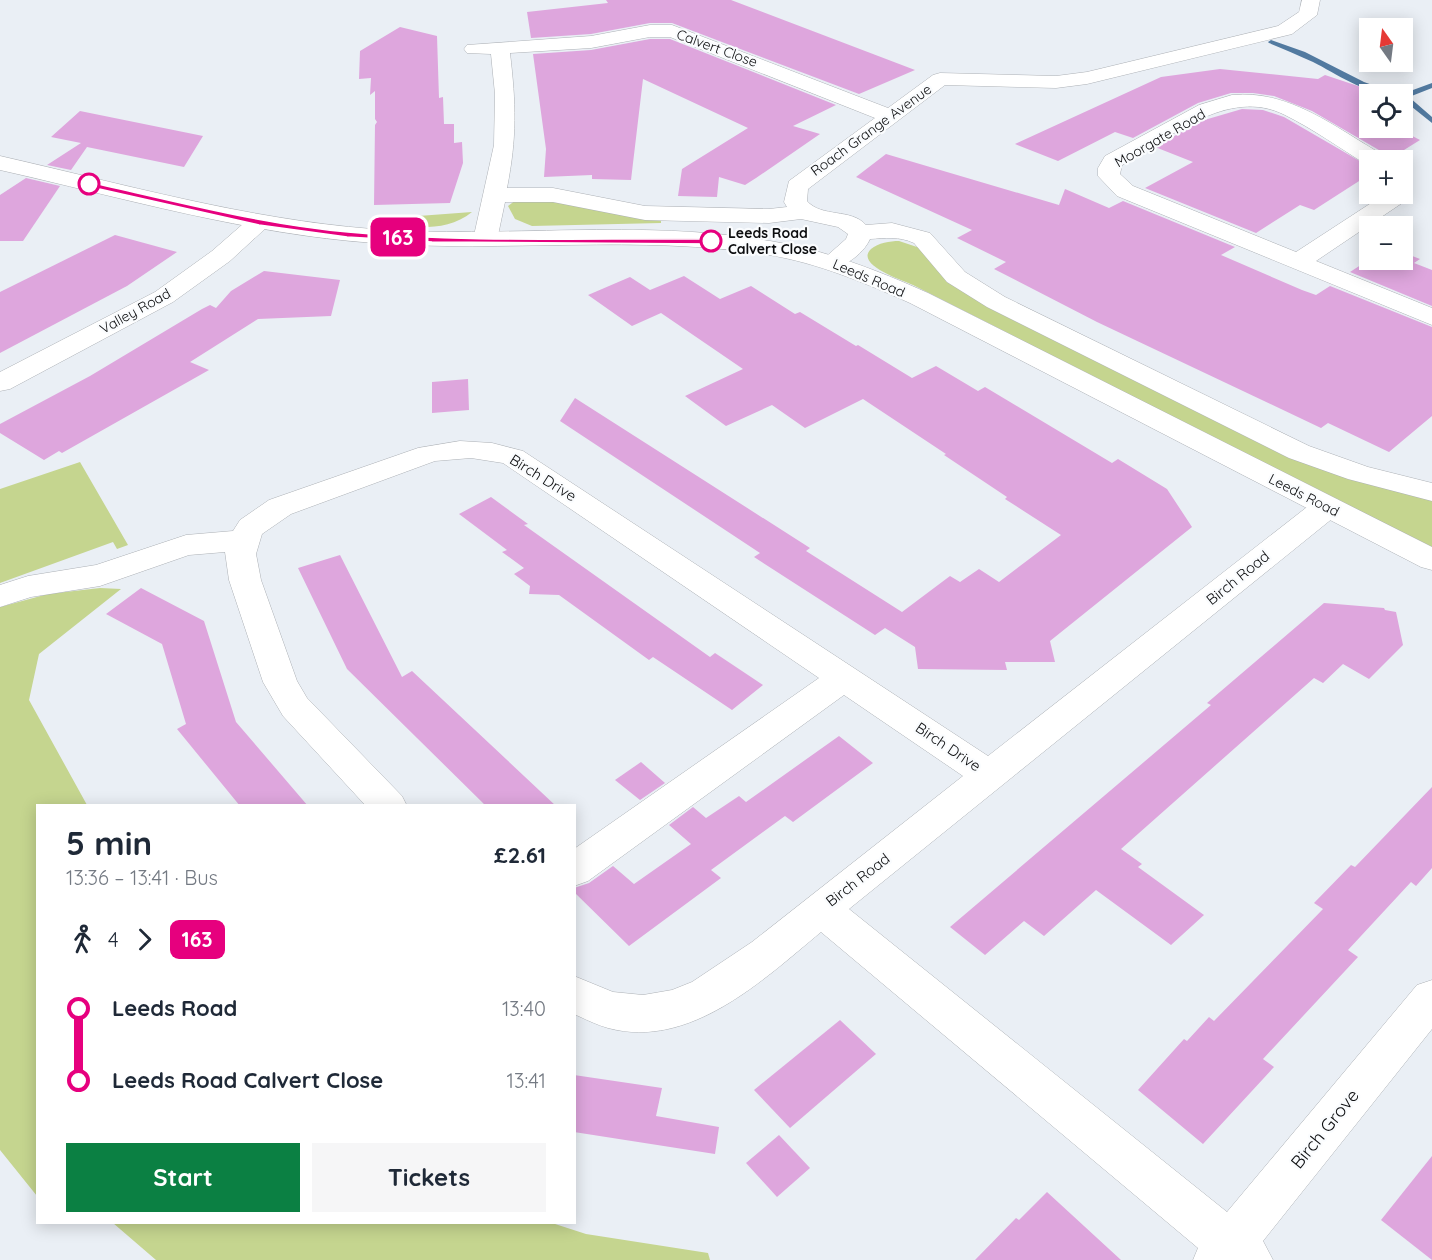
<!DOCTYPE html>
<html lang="en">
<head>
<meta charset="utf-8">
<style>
  body { margin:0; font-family:Quicksand,sans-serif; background:#f6f6f7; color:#1f2937; height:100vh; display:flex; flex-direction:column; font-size:22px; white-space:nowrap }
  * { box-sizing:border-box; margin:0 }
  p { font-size:20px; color:#747a83 }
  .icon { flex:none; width:33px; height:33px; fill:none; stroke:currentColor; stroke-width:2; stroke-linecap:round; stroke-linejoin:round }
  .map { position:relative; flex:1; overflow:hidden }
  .drawer { position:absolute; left:36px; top:804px; width:540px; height:420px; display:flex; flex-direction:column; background:#fff; border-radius:0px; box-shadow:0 3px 15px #0003 }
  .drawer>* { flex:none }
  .badge { padding:0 12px; border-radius:9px; font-size:21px; line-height:39px }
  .needle { width:39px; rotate:346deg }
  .tools { position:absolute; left:1359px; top:18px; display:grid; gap:12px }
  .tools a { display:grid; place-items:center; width:54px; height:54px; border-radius:0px; background:#fff; box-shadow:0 3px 15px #0003; font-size:30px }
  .map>.badge { position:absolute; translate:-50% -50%; box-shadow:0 0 0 3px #fff }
  .legs { display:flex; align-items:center; gap:9px; height:66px; padding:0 30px; font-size:20px }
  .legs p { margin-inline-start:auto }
  .summary { display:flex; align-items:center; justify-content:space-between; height:102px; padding:0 30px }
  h1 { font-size:33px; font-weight:800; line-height:45px }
  .cta { display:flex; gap:12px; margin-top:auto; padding:12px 30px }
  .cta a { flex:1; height:69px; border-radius:0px; background:#0b8043; color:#fff; font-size:24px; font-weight:800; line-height:69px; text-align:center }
  .cta a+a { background:#f6f6f7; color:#1f2937 }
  ul { padding:0 30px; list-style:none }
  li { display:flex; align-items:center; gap:21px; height:72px; font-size:22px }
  li i { display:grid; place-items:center; width:9px; height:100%; margin:0 8px; background:currentColor }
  li i::after { content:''; width:15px; height:15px; margin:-8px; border:4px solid; border-radius:50%; background:#fff }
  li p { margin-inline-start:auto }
  li:first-child i { background:linear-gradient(#0000 50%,currentColor 0) }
  li:last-child i { background:linear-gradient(currentColor 50%,#0000 0) }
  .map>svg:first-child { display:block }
</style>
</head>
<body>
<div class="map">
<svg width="1432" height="1260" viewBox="0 0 1432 1260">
  <rect width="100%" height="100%" fill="#eaeff5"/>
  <!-- green -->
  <g fill="#c5d58f">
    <path d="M542,199L661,219V223L532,226L515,219L508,206L516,200Z"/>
    <path d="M472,212C445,234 410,226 377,225L378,219Z"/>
    <path d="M899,241L920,248L944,274L1285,456L1344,477L1432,500V548L913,285C904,281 854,265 871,249C878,243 890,241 899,241Z"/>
    <path d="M80,462L128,545L117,549L113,542L0,583V489Z"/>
    <path d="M100,588L121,589L39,654L29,700L87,805L38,806L37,1196L0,1150V607L48,594Z"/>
    <path d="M113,1223H552L586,1234L708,1253L710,1260H156Z"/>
  </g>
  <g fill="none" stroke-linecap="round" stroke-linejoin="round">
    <!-- stream -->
    <g fill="#527aa0" fill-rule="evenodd">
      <path d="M1271,40L1305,52L1364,82L1397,94C1369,97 1337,74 1313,62C1298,55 1284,49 1269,43L1268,42Z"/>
      <path d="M1432,83V88L1409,97L1432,117V123L1402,99V94Z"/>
    </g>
  </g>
  <!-- building -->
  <g fill="#dea6dd">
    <path d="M606,0H731L915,70L859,94L672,23H650L591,34L531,38L527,12L608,3Z"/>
    <path d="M400,27L437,36L439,98L443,97L444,124H454V143L462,142L463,163L450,203L374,205L375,125L377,122L375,119V91L370,95L371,78L359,79L360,51Z"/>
    <path d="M650,39H670L836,105L793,126L820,134L756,178L745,185L719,177L717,197L678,196L682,169L748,128L643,79L631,180L592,179V175L544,177L546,149L533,54L591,50Z"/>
    <path d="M1220,69L1318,79L1325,75L1370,90V128H1397L1420,140L1388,160L1384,153L1312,111L1274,96L1253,93H1231L1198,103L1133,138L1115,132L1058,161L1015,144L1161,77Z"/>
    <path d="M1242,109L1263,110L1284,117L1370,167V174L1314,210L1300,205L1256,233L1145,188L1193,162L1155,147L1201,121Z"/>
    <path d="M80,111L203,136L184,167L87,147L71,170L47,165L81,143L51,137Z"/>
    <path d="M886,154L1059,205L1065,189L1109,208L1123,201L1235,247L1221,255L1302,290L1316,295L1330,286L1432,327V416L1389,452L1328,423L1321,428L1097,322L994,269L1006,262L957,238L972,230L856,177Z"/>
    <path d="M26,178L60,186L23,241H0V195Z"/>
    <path d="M115,235L177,252L127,286L0,353V292Z"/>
    <path d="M1402,252L1420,259L1414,263L1432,270V306L1350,272L1370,259L1402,260Z"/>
    <path d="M264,271L340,280L331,316L258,319L190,362L209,370L62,453L59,451L44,460L0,433V424L90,376L202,309L210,305L216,308L231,291Z"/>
    <path d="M684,276L720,299L751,286L795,314L800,312L856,346L858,345L912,378L936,366L978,391L985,387L1112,463L1118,459L1167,489L1192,527L1050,641L1055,662H1005L1007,670L918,669L915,647L885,628L875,635L754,557L760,553L560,421L575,398L810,548L806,551L902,612L950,576L960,582L979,569L999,582L1061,535L1005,499L1007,497L944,455L946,454L863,399L805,428L772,405L726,426L685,396L743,369L661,313L632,326L588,295L630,277L650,290Z"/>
    <path d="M468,379L469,410L432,413V382Z"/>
    <path d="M491,497L528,524L524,525L710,657L715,653L763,685L732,710L653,657L649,660L559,595L529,594L530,586L514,574L524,568L502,552L507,550L459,514Z"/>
    <path d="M340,555L402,677L412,671L556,806H486L347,669L298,568Z"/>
    <path d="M141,588L204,621L236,722L308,806H240L177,729L186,724L162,644L106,614Z"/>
    <path d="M1324,603L1384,608L1385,610L1396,612L1403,645L1369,679L1343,664L1323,683L1314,678L1121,849L1142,864L1138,867L1204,915L1171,945L1096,890L1044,936L1024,921L985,955L950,927L1211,705L1207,703Z"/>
    <path d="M839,736L873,763L793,822L785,816L711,870L721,878L629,946L574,892V888L589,883L613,866L634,884L691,844L669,825L693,807L706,818L739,796L746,802Z"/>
    <path d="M641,762L665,783L640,800L615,780Z"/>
    <path d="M1432,787V868L1416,886L1411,882L1348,950L1358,957L1263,1059L1274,1067L1203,1144L1138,1090L1184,1039L1187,1041L1209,1017L1214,1021L1323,909L1314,903L1351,865L1355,867Z"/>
    <path d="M840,1020L876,1054L790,1128L754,1090Z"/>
    <path d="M574,1075L662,1088L656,1116L719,1127L715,1154L574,1132Z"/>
    <path d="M779,1135L810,1168L777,1197L746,1163Z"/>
    <path d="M1432,1156V1260L1381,1220Z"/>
    <path d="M1047,1192L1121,1260H975L1016,1218L1019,1220Z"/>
  </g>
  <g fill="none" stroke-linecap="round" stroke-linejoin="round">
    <defs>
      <g id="minor">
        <path d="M1302,0H1320L1317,15L1292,34L1087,84L1056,88L945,85L808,189L807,201C822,218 851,208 866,225L892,223L930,233L965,272L1005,297L1309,446L1368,467L1432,483V501L1348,479L1289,458L987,307L947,282L914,243C899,236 885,238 870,239C863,255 841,271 823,267L820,262L846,239L848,234L838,227L801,219L769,223L645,220L553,202H505L497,240L493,245H477L473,240L494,145L495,94L491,54L467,53L464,49L467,45L591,36L650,25H672L888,108L933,75L940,73L1056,76L1087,72L1278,26L1299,12ZM650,37H670L875,118L789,181L784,202L787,207L769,209L645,206L553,188H507C517,137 516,104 510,53L591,48Z"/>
        <path d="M1232,95C1289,89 1336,128 1383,155L1386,160H1370V165H1367C1340,148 1313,129 1285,115C1228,86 1169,139 1122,165L1120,174L1133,186L1296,252L1385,194H1402V188L1408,189L1411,194L1408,199L1316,261L1432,308V325L1117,196L1098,176V168L1105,156L1199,105Z"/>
        <path d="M259,215L267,217L271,222L267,227L230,261L173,302L10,389L0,391V372L155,292L212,251L251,217Z"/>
        <path d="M460,441L492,443L523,451L988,756L1316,500L1327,497L1338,500L1342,507L1338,514L849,909L1227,1212L1417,985L1432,980V1029L1263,1241L1273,1260H1193L1198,1248L821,932C763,980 690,1050 608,1028C597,1025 585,1019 574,1014V976L613,992L643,995L672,990L692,982L752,942L963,776L844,695L588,881L574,886V849L819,678L503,463L471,458L435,461L291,514L262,534L256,554L261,580L297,681L307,698L402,796L407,806H366L283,716L263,682L229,580L225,552L189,555L100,586L31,597L0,607V585L28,576L96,565L186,535L233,531L240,520L269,500L418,448Z"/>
      </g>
      <path id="major" d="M0,156C123,184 246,219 372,229C504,239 639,218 770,241C825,250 877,270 928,293L1432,547V570L1421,567L910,303C865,283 818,263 769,255C639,234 505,253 374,243C247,234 124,198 0,170Z"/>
    </defs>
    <!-- minor casing -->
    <use href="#minor" stroke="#adb1b6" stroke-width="1"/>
    <!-- major casing -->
    <use href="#major" stroke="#adb1b6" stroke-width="1"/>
    <!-- minor -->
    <use href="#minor" fill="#fff" fill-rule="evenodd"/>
    <!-- major -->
    <use href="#major" fill="#fff" fill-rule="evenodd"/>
  </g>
  <!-- line-1 -->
  <path fill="#e6007e" stroke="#fff" stroke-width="1.5" d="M89,182C175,201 260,224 348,232C468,243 590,238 711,239L715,241L711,244L432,242L347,237L259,225L86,186Z"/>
  <!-- markers -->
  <g fill="#fff" stroke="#e6007e" stroke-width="3">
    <circle cx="89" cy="184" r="10"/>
    <circle cx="711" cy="241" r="10"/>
  </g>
  <g text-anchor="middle" stroke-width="4.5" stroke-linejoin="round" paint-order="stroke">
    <!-- far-street labels -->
    <g font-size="14" fill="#0c0d0f" stroke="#fafcfe">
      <text transform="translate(717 48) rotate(20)" y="5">Calvert Close</text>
      <text transform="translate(871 130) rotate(-36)" y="5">Roach Grange Avenue</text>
      <text transform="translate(1160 138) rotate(-30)" y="5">Moorgate Road</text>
      <text transform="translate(869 278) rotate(23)" y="5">Leeds Road</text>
      <text transform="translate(135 311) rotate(-29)" y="5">Valley Road</text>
      <text transform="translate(1304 495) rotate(27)" y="5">Leeds Road</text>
    </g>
    <!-- far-stop labels -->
    <g font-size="14" font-weight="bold" fill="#0c0d0f" stroke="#fafcfe" text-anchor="start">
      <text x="728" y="238">Leeds Road<tspan x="728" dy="16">Calvert Close</tspan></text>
    </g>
    <!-- street labels -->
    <g font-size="15" fill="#0c0d0f" stroke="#fafcfe">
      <text transform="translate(543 478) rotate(32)" y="5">Birch Drive</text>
      <text transform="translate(1238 578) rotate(-39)" y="5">Birch Road</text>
      <text transform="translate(948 747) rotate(34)" y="5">Birch Drive</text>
      <text transform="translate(858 880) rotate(-38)" y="5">Birch Road</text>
    </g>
    <!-- near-street labels -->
    <g font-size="18" fill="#0c0d0f" stroke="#fafcfe">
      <text transform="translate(1325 1129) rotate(-51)" y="6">Birch Grove</text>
    </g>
  </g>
</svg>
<div class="tools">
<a><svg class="needle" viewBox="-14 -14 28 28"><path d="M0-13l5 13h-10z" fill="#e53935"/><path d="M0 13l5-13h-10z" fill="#747a83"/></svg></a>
<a><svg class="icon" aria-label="locate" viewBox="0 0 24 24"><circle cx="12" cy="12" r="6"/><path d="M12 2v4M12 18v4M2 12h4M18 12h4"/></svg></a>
<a>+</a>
<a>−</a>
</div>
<b class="badge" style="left:398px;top:237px;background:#e6007e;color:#fff">163</b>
<section class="drawer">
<div class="summary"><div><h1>5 min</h1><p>13:36 – 13:41 · Bus</p></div><b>£2.61</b></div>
<div class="legs"><svg class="icon" aria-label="walk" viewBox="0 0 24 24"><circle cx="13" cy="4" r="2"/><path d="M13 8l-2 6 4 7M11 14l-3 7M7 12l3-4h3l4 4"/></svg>4<svg class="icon" aria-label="forward" viewBox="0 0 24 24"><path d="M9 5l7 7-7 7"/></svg><b class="badge" style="background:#e6007e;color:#fff">163</b></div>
<ul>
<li><i style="color:#e6007e"></i><b>Leeds Road</b><p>13:40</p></li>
<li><i style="color:#e6007e"></i><b>Leeds Road Calvert Close</b><p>13:41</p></li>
</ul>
<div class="cta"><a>Start</a><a>Tickets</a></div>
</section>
</div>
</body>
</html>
